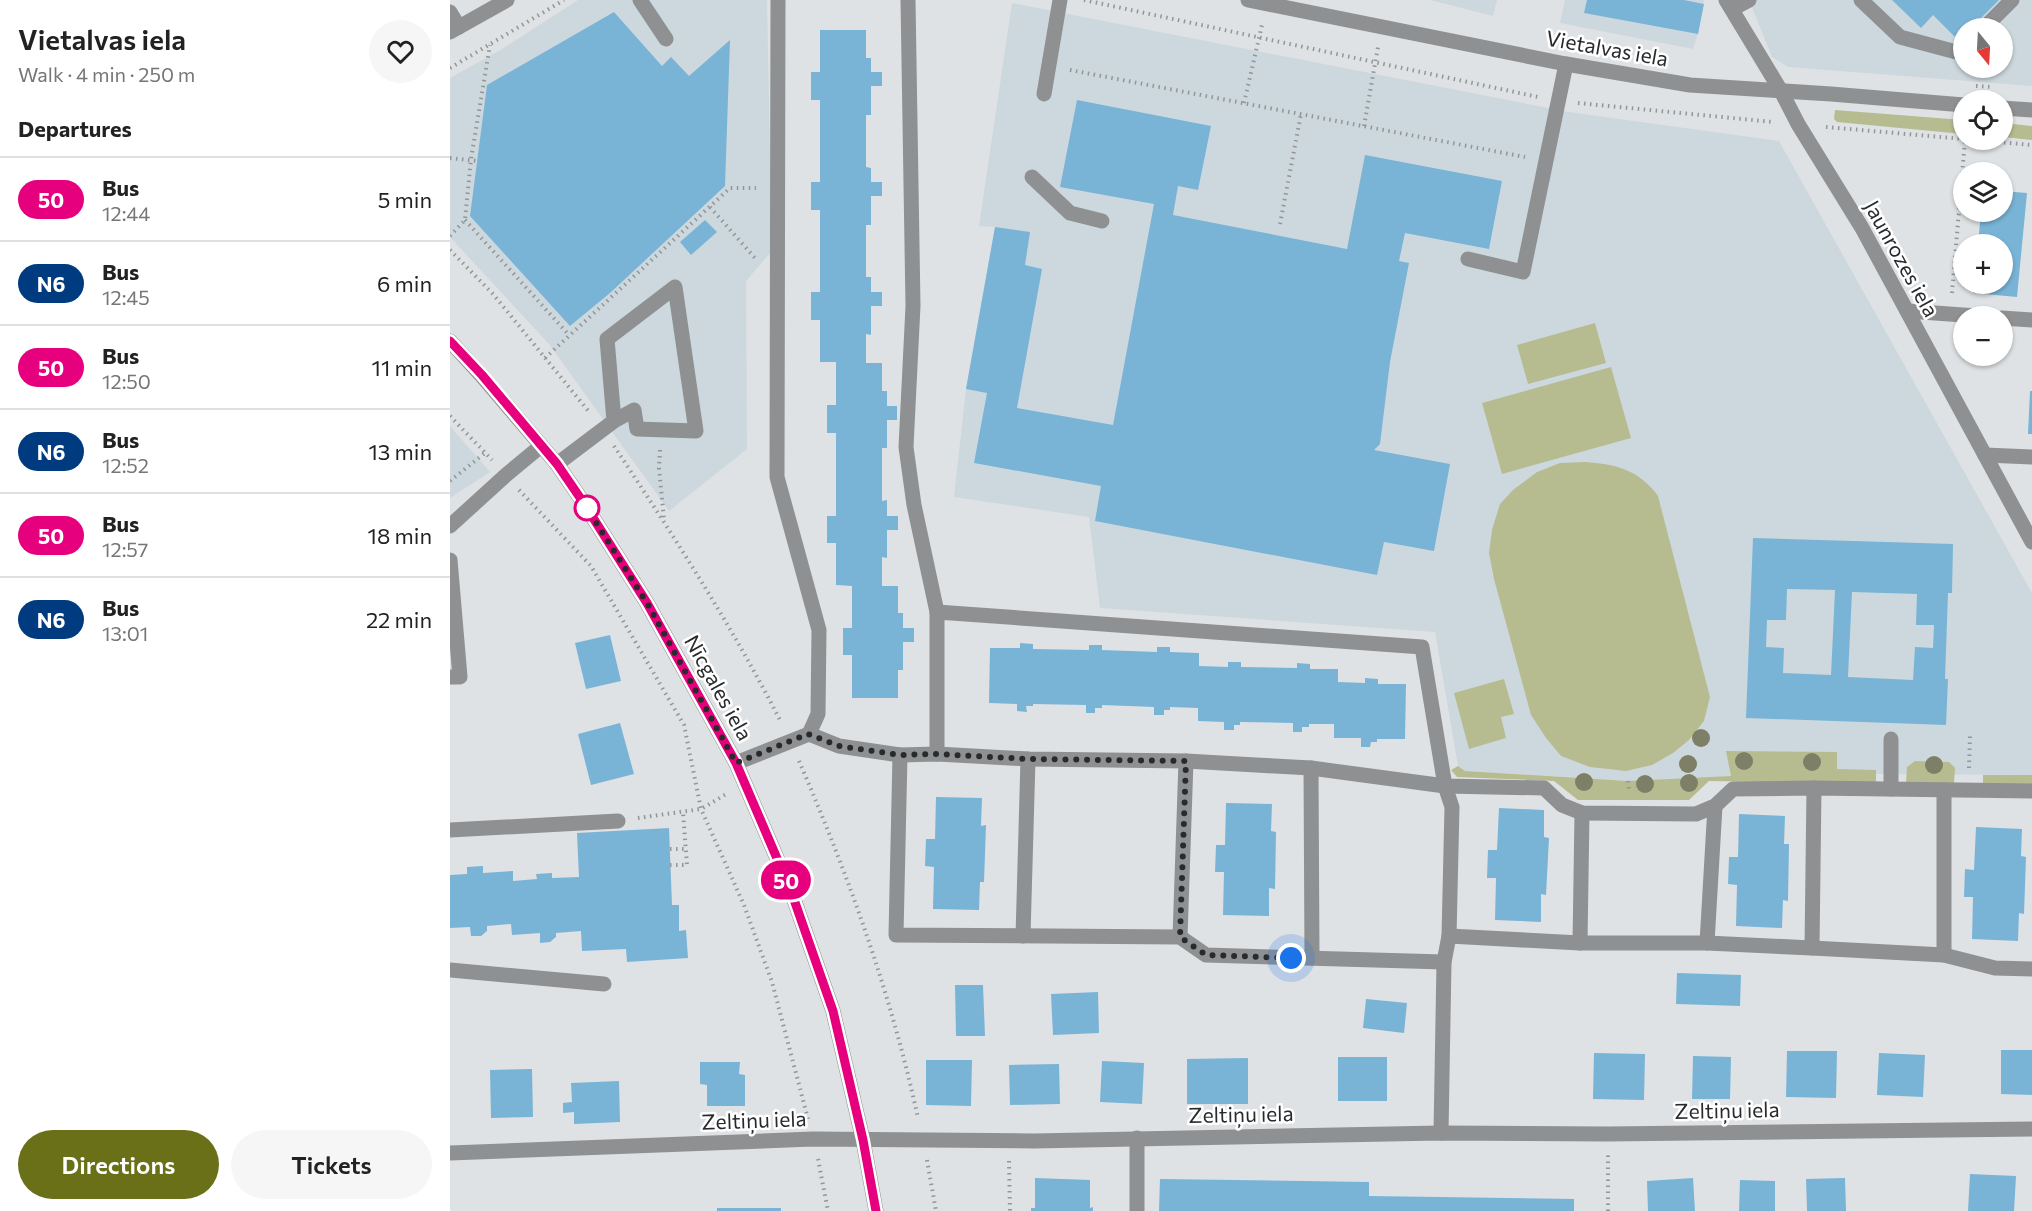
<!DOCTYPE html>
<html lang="en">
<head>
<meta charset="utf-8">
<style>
  body { margin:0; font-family:Commissioner,sans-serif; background:#f6f6f6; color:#222; height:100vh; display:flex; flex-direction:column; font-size:22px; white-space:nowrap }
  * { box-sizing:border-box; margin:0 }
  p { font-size:20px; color:#767676 }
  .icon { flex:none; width:33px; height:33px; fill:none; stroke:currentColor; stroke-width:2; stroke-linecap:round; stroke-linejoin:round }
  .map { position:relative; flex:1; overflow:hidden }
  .drawer { display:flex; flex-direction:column; background:#fff; width:450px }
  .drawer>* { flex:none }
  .badge { padding:0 12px; border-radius:20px; font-size:21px; line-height:39px }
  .needle { width:39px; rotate:162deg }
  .controls { position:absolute; left:1503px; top:18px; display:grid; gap:12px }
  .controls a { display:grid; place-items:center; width:60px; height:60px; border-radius:50%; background:#fff; box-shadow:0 2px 4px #0004; font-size:30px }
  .you { position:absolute; width:30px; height:30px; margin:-15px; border:4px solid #fff; border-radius:50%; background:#1a73e8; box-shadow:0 0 0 9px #1a73e833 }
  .map>.badge { position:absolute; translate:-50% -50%; box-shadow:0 0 0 3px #fff }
  h2 { padding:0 18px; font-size:22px; line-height:54px }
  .round { display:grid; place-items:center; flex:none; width:63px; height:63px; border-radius:32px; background:#f6f6f6 }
  .summary { display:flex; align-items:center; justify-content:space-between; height:102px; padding:0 18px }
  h1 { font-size:28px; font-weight:600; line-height:45px }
  .action { display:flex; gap:12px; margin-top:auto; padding:12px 18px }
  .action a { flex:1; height:69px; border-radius:36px; background:#697017; color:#fff; font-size:24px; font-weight:600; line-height:69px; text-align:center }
  .action a+a { background:#f6f6f6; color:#222 }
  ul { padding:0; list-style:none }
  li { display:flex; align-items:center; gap:18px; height:84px; padding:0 18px; border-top:2px solid #e0e0e0 }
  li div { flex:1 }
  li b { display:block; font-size:22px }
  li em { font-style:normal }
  li .badge { min-width:66px; font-weight:700; text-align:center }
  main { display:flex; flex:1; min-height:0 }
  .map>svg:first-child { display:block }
</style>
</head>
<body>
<main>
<section class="drawer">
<div class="summary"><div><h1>Vietalvas iela</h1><p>Walk · 4 min · 250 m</p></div><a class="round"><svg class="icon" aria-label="heart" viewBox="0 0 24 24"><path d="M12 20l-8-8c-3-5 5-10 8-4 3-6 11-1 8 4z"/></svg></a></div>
<h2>Departures</h2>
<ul>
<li><span class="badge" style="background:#e6007e;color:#fff">50</span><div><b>Bus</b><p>12:44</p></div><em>5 min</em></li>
<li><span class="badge" style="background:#003b80;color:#fff">N6</span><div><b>Bus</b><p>12:45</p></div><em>6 min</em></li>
<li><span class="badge" style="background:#e6007e;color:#fff">50</span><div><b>Bus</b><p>12:50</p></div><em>11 min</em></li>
<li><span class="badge" style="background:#003b80;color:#fff">N6</span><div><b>Bus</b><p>12:52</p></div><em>13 min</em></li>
<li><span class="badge" style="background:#e6007e;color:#fff">50</span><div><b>Bus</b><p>12:57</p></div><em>18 min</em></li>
<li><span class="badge" style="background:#003b80;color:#fff">N6</span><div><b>Bus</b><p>13:01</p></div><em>22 min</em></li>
</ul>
<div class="action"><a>Directions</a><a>Tickets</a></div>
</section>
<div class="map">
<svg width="1582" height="1211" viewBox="0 0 1582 1211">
  <rect width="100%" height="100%" fill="#dfe2e4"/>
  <!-- built -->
  <g fill="#cdd8de" fill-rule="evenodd">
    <path d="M128,0H317L322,251L296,281L297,449L219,511L99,344L0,237V78L52,49Z"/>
    <path d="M980,0H1047L1043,16Z"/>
    <path d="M1115,0H1254L1249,30L1243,49L1110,23Z"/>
    <path d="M1299,0H1582V86L1338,67L1322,57ZM1514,28H1552V68H1514Z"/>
    <path d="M562,3L1119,112L1329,141L1582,593V775L1426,774L1178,781L1015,771L1008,766L985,632L650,608L639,517L504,497L516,389L545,227L529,226Z"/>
    <path d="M0,426L40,472L0,498Z"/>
  </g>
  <!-- green -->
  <g fill="#b7bc90">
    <path d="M1385,110L1513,120V134L1387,122L1384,119Z"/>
    <path d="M1553,123L1582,126V140L1553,137Z"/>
    <path d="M1145,323L1156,363L1078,384L1067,345Z"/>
    <path d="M1161,367L1181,438L1052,474L1032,403Z"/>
    <path d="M1135,462C1166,464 1189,470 1208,496L1260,697L1254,721L1239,740L1223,753L1202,765L1176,771L1140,767L1111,756L1096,738L1081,715L1044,579L1039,553L1042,530L1050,504L1063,490L1087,472L1110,463Z"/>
    <path d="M1054,679L1064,714L1051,717L1056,738L1019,749L1004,693Z"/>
    <path d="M1276,751L1387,752V769L1426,770V784L1259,781L1239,800H1128L1104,781L1007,777L1001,770L1008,766L1015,771L1178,781L1281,776Z"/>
    <path d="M1465,761L1499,762L1505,768L1504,783H1456L1457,767Z"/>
    <rect x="1533" y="775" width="49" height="9"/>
  </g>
  <!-- building -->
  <g fill="#79b4d6" fill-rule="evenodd">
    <path d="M1137,0H1234L1254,4L1248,34L1134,13Z"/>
    <path d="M1442,0H1549L1521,28H1514V36L1509,41L1483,15L1471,28Z"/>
    <path d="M164,12L212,66L221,57L239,76L280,40L275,186L160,293L120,326L20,216L37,85Z"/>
    <path d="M370,30H416V58H421V72H432V86H421V115H416V167L421,168V182H432V196H421V225H416V277H421V292H432V306H421V335L416,334V363H432V391H437V406H447V420H437V448H432V501L437,500V516H448V530H437V558L432,557V586H448V613H453V628H464V642H453V670H448V698H402V655H393V628H402V586L386,585V543H377V516H386V433H377V405H386V362H370V320H361V292H370V210H361V182H370V100H361V72H370Z"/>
    <path d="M627,100L761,126L748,190L728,186L723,215L897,249L915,155L1052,181L1039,249L955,233L949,261L959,263L940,362L930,444L924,450L1000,464L984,551L934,542L927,575L645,521L651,486L524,463L537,393L516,389L545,227L580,232L575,265L592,269L567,408L663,425L704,204L610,187Z"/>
    <path d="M1552,191L1577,193L1567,297L1523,293L1524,284H1552V244H1528L1531,212H1552Z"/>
    <path d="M255,220L267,232L241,255L230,242Z"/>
    <path d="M1580,391H1582V434H1578Z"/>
    <path d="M1303,538L1503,544L1502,593H1498L1495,679H1498L1496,725L1296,718ZM1337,589L1385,590L1381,675L1333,673L1334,648L1316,647L1317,620H1336ZM1402,592L1467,594L1466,625H1484L1483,648L1465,647L1463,680L1398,677Z"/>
    <path d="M160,635L171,681L136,689L125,643Z"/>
    <path d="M570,643L583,644V649L639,650V645H652V650L707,652V647H720V652L749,653V666L778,667V662H791V667L847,668V663L860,664V669H888V682L915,683V678L928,679V684H956L955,739H927V742H921L920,747H911V738H884V724H859V727H852V732H843V723L790,722V725H784V730H774V722L748,721V708L720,707V710H714V715H704V707L652,705V708H645V713H636V705L583,704V706H576L577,712L567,711V704L539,703L540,648H570Z"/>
    <path d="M170,723L184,774L141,785L128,734Z"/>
    <path d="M486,797L532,798L531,826L536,825L534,882H530L529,910L483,909L484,867L475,866L476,839H485Z"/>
    <path d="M776,803L822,804L821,831L826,832L825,889L819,888V916L773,915L774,872H765L766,845H775Z"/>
    <path d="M1049,808L1094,810V837L1099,838L1096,895L1091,894V922L1045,920L1046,878H1037L1038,850H1047Z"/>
    <path d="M1289,814L1335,816L1334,844H1339L1338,901L1333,900L1332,928L1286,926L1287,885L1278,884L1279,857H1288Z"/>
    <path d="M1526,827L1572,829L1571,856L1576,857L1574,914L1569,913L1568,941L1522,939L1523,897H1514L1515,869L1524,870Z"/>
    <path d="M219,828L222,905H229V931L236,930L238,958L177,962L176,949L132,951L131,931L106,933V937L100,942L90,943V933L62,935L61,924L37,926V931L31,936H21L20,927L0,928V875L17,874V867L33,866V873L63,871V881L87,879L86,874L102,873V878L129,877L127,833Z"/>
    <path d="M1227,973L1291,975L1290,1006L1226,1004Z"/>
    <path d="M505,985H533L535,1036H506Z"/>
    <path d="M648,992L649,1033L603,1035L601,994Z"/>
    <path d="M916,999L957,1003L954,1033L913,1028Z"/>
    <path d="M1551,1050H1582V1095L1551,1094Z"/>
    <path d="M1337,1051H1387L1386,1098L1336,1097Z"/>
    <path d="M1144,1053L1195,1054L1194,1100L1143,1099Z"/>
    <path d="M1429,1053L1475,1055L1473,1097L1427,1095Z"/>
    <path d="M1243,1056L1281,1057L1280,1099H1242Z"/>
    <rect x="888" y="1057" width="49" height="44"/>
    <path d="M798,1058V1104H737V1059Z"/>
    <path d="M476,1060H522L521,1106L476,1105Z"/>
    <path d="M652,1061L694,1063L692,1104L650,1102Z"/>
    <path d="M250,1062H290L289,1074L295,1075V1106H257V1085L250,1084Z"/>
    <path d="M609,1064L610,1104L560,1105L559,1065Z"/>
    <path d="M82,1069L83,1117L41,1118L40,1070Z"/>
    <path d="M169,1081L170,1122L124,1124V1112L113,1113V1103L122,1102L121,1083Z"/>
    <path d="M1520,1174L1566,1176L1564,1211H1518Z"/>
    <path d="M585,1178L640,1180V1208L643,1207V1211H581V1208H585Z"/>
    <path d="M1243,1178L1245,1211H1198L1197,1181Z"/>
    <path d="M1395,1178L1396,1211H1357L1356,1179Z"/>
    <path d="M710,1179L919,1182V1196L1124,1199V1211H709Z"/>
    <path d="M1290,1180L1325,1181V1211H1289Z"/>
    <rect x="267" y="1208" width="64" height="3"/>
  </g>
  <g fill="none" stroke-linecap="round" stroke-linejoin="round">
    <!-- path -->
    <g stroke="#939597" stroke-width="4" stroke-dasharray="1.5 4.5" stroke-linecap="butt">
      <path d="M634,0L1088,97"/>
      <path d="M0,68L114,0"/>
      <path d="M620,70L1075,157"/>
      <path d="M1526,86L1542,87"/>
      <path d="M794,103L812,25"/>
      <path d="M1128,103L1323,122"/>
      <path d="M914,126L928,47"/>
      <path d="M1376,127L1514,139"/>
      <path d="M1524,140L1582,145"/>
      <path d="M0,158L28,161"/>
      <path d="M260,207L305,258"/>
      <path d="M15,220L119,335"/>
      <path d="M830,224L851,114"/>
      <path d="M0,236L15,220L21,159L40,45"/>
      <path d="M0,250L43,294L140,413"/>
      <path d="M1502,293L1515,140"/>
      <path d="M95,358L280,188H306"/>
      <path d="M0,416L42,460"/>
      <path d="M164,446C223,535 282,626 331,722"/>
      <path d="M210,450L209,468L214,520"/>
      <path d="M0,481L35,453"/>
      <path d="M69,490L141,566L234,725L251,809L294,905L322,982L358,1119"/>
      <path d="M349,761C399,877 441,994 468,1118"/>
      <path d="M1519,768L1520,736"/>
      <path d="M1178,781L1179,791"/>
      <path d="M188,818L251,809L278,793"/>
      <path d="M220,849H236"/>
      <path d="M220,865H237L233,812"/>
      <path d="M368,1159L378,1211"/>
      <path d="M477,1160L486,1211"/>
      <path d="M559,1161L560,1211"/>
      <path d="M1158,1211V1155"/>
    </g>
    <!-- minor -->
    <g stroke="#8f9091" stroke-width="15">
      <path d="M190,0L216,39"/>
      <path d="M458,0L463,306L456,447L464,505L487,612"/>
      <path d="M798,0L1116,64L1240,85L1381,94L1514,105"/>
      <path d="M1276,0L1331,91L1348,124L1412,228L1582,542"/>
      <path d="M1411,0L1450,37L1510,53L1514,50"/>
      <path d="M1282,9L1299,0"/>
      <path d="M0,12L9,27"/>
      <path d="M1534,28L1562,0"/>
      <path d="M0,32L57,0"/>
      <path d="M594,94L610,0"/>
      <path d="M1552,108L1582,110"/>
      <path d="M582,177L620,213L652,221"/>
      <path d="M1018,259L1073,272L1116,64"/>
      <path d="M1457,311L1527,316"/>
      <path d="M1552,318L1582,320"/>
      <path d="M0,341L31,375L107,464L133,502L197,603L286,763L341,891L383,1011L413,1140L426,1211"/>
      <path d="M1535,455L1582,457"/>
      <path d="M107,464L164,421L184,410L187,429L246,431L225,287L157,339L164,421"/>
      <path d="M0,526L56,475L91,446"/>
      <path d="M0,560L10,677H0"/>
      <path d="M359,734L389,746L450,755L487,754L578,759L736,761L806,765L861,768L995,786L1094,788L1112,805L1132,813L1246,814L1265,806L1283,789L1364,788L1582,791"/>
      <path d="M487,754V612L972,647L995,786L1002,807L999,936L994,962L991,1133"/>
      <path d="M450,755L446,935L730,937L756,955L994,962"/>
      <path d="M286,763L359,734L368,714L369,630L327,477L328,0"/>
      <path d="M861,768L862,958"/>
      <path d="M1441,789V739"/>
      <path d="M0,830L168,821"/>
      <path d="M573,936L578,759"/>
      <path d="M999,936L1130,943H1257L1362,948L1494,955L1545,968L1582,969"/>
      <path d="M730,937L736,761"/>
      <path d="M1130,943L1132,813"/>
      <path d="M1257,943L1265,806"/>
      <path d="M1362,948L1364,788"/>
      <path d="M1494,955V790"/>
      <path d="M0,970L154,984"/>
      <path d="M687,1138V1211"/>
      <path d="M0,1153L363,1139L584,1141L991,1133L1158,1134L1582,1129"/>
    </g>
  </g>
  <!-- trees -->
  <g fill="#7d8067">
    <circle cx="1251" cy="738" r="9"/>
    <circle cx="1294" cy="761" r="9"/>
    <circle cx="1362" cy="762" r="9"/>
    <circle cx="1238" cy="764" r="9"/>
    <circle cx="1484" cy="765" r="9"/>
    <circle cx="1134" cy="782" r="9"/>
    <circle cx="1239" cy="783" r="9"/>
    <circle cx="1195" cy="784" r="9"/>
  </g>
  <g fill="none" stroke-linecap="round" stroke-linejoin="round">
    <defs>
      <path id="line" d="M0,341L32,375L107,464L133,502L197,603L286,763L341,891L383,1011L413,1140L426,1211"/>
    </defs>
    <!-- line casing -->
    <use href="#line" stroke="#fff" stroke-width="14"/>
    <!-- line -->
    <use href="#line" stroke="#e6007e" stroke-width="9"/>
    <!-- walk -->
    <path stroke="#292a2b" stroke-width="6" stroke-dasharray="0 10.8" d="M137,508L133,502L197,603L286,763L358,734L389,746L450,755L487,754L578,759L736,761L730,937L756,955L841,958"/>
  </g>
  <!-- markers -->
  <circle fill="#fff" stroke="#e6007e" stroke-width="3" cx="137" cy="508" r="12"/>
  <g text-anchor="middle" stroke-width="5" stroke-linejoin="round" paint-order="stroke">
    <!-- street labels -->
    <g font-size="21" fill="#292a2b" stroke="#fff">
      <text transform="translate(1157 49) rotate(10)" y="7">Vietalvas iela</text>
      <text transform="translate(1451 259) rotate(61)" y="7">Jaunrozes iela</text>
      <text transform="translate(268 688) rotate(61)" y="7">Nīcgales iela</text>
      <text transform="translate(1277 1111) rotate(-1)" y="7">Zeltiņu iela</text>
      <text transform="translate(791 1115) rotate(-1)" y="7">Zeltiņu iela</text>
      <text transform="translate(304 1121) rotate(-2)" y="7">Zeltiņu iela</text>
    </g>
  </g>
</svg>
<div class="controls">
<a><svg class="needle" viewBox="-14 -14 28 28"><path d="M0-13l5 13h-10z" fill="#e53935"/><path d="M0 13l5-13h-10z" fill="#767676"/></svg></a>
<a><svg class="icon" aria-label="locate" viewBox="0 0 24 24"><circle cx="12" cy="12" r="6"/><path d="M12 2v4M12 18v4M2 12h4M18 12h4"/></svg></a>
<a><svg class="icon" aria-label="layers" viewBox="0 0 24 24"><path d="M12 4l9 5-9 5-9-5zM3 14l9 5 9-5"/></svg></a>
<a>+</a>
<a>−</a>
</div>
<div class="you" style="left:841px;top:958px"></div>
<b class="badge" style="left:336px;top:880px;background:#e6007e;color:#fff">50</b>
</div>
</main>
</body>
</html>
